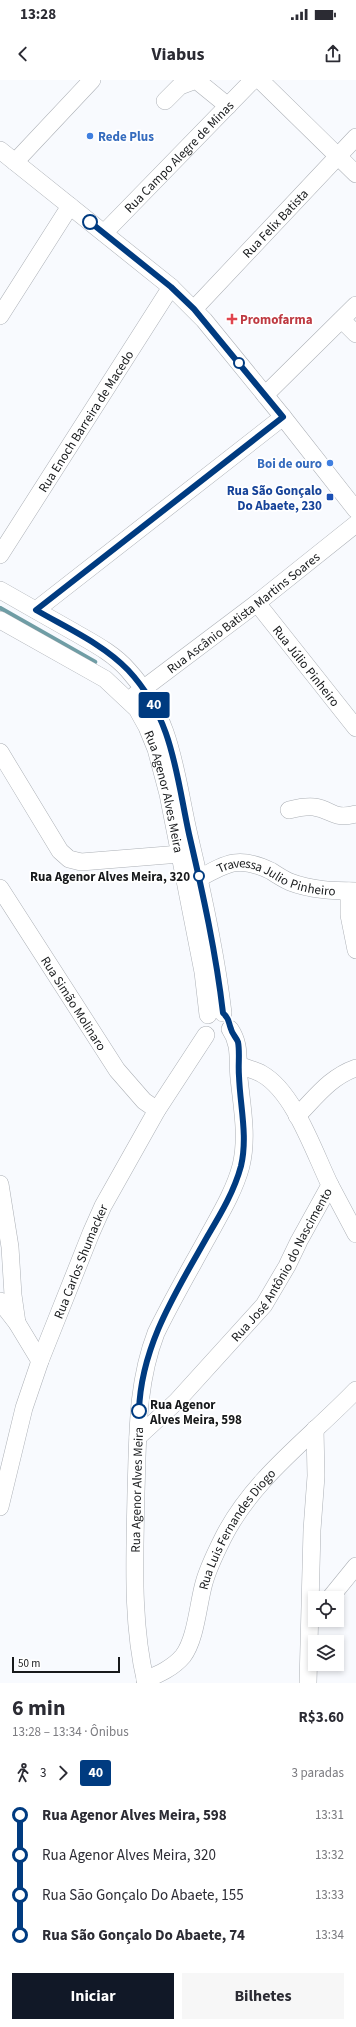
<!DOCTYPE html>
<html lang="pt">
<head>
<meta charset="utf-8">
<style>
  body { margin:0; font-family:"Source Sans 3",sans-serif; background:#f7f7f7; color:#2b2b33; height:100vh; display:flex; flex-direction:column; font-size:15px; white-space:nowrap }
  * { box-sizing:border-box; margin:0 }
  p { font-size:13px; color:#7c7c81 }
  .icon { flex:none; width:22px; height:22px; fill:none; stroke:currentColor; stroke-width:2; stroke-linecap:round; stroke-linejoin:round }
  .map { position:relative; height:1603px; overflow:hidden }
  .sheet { display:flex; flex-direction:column; background:#fff; flex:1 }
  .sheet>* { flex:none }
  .badge { padding:0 8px; border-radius:3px; font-size:14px; line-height:26px }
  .fabs { position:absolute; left:308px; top:1511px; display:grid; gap:8px }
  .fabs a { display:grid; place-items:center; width:36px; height:36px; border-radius:0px; background:#fff; box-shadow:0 2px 6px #0003; font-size:20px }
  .scale { position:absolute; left:12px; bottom:10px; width:108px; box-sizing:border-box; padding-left:4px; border:2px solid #17191b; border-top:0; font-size:11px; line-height:14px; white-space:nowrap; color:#17191b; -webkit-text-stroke:3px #fff; paint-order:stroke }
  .map>.badge { position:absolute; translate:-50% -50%; box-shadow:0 0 0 2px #fff }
  .legs { display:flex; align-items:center; gap:6px; height:44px; padding:0 12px; font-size:13px }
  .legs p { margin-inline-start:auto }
  .headline { display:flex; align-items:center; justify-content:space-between; height:68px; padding:0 12px }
  h1 { font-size:22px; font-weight:700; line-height:30px }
  .action { display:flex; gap:8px; margin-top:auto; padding:8px 12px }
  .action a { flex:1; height:46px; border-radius:0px; background:#111827; color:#fff; font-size:16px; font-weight:700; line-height:46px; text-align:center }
  .action a+a { background:#f7f7f7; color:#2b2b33 }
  ul { padding:0 12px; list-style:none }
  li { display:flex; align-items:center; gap:14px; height:40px; font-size:15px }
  li i { display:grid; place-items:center; width:6px; height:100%; margin:0 5px; background:currentColor }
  li i::after { content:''; width:10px; height:10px; margin:-5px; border:3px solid; border-radius:50%; background:#fff }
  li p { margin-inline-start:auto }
  li:first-child i { background:linear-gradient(#0000 50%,currentColor 0) }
  li:last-child i { background:linear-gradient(currentColor 50%,#0000 0) }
  .status { display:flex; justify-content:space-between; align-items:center; height:28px; padding:0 20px; background:#fff; direction:ltr }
  .status svg { height:11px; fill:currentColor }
  header { display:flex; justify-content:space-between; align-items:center; height:52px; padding:0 12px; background:#fff; font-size:18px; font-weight:700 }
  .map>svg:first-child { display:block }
</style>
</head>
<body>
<div class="status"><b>13:28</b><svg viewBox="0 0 49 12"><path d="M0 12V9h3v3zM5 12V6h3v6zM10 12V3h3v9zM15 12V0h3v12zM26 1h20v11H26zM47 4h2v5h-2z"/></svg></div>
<header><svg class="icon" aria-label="back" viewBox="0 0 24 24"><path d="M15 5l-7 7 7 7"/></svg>Viabus<svg class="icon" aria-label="share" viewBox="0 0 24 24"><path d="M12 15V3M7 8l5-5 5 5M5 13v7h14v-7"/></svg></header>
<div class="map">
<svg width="356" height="1603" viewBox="0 0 356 1603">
  <rect width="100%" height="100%" fill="#f8fafe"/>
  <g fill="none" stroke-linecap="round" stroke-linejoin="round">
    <!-- stream -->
    <path stroke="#6f9da5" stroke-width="4.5" d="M0,528L95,582"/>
    <defs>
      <g id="minor">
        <path d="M260,0L356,94"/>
        <path d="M165,21L180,6L196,0L228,26"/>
        <path d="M0,70L171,207L204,240L283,337L356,430"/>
        <path d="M15,82L92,0"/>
        <path id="s1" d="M104,153L253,0"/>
        <path id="s2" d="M194,229L356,57"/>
        <path d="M0,236L70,126"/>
        <path d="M342,240L356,254"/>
        <path d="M265,315L356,225"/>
        <path id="s3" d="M0,475L171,207"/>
        <path d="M0,510C25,524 49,538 74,552C93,563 113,573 128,590C173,639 175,694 189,755C203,814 216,873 223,933"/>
        <path id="s4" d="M257,523L356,648"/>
        <path d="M36,530L283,337"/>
        <path id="s5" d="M0,540L105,599L137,629L147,647L156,669L168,714L203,892L208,935"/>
        <path id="s6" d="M135,615L257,523L356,444"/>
        <path d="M0,672L60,771L69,779L81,782L180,774"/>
        <path d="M289,730C297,728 305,726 314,727C333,730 333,740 356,734"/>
        <path id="s7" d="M200,798C228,782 240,776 271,791C277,795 283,799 290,802C311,810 333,811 356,811"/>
        <path id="s8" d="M0,808L117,990L144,1021L157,1030"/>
        <path d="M349,811V835L356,870"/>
        <path d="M297,1036C316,1017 330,997 356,988"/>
        <path d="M0,1104L10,1167L13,1215L17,1243"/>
        <path d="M330,1105L356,1154"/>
        <path d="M0,1221L17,1243L40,1281"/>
        <path id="s9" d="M138,1357L177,1321L264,1225L287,1186L299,1161L330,1105C314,1072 294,1012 262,994C255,990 246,988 239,985"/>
        <path id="s10" d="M0,1427L24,1328L40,1281L91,1153L103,1126L157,1030L206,955"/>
        <path d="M330,1518L356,1486"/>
        <path id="s11" d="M145,1600C159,1594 173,1588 183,1576C196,1559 198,1524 204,1503C208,1488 216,1472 223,1458C253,1398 310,1358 356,1310"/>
        <path id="s12" d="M146,1603C131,1542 135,1475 136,1412C138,1358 136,1305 156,1253C171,1222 189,1191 206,1160C219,1136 234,1112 241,1086C248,1057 242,1027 239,998C237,980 241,965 230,949"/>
        <path d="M308,1603L312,1450L316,1396L315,1349"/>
      </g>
    </defs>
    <!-- minor casing -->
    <use href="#minor" stroke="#acb0b6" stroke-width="18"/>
    <!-- minor -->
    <use href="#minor" stroke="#fff" stroke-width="17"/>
  </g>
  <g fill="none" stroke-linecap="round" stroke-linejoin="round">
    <defs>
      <path id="line-1" d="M90,142L171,207L194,229L283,337L36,530C67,548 103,564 128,590C173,638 176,694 189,754C203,814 216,873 223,933C230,939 228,942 231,949C232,954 236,957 238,962C240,972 238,985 239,996C240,1026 248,1056 241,1086C234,1112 220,1135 207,1157C176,1212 141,1266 139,1331"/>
    </defs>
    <!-- line-1 casing -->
    <use href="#line-1" stroke="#fff" stroke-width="9"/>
    <!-- line-1 -->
    <use href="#line-1" stroke="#003b80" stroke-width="6"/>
  </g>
  <!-- markers -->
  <g fill="#3f7fe0" stroke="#fff" stroke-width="1.5">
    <circle cx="90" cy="56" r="4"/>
    <circle cx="330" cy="383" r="4"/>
  </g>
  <g fill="#fff" stroke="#003b80" stroke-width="2">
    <circle cx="90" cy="142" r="7"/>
    <circle cx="239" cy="283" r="5"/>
    <circle cx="199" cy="796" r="5"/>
    <circle cx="139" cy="1331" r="7"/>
  </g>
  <path fill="#e0444e" stroke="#fff" stroke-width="1.5" d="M230 233h4v4h4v4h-4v4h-4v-4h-4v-4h4z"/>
  <rect fill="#1a4fb4" stroke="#fff" stroke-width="1.5" x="326" y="413" width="8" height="8" rx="2"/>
  <g text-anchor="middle" stroke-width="3.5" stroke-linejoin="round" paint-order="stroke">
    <!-- shop labels -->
    <g font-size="13" font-weight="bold" fill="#366cbe" stroke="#fff" text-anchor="start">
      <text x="98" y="61">Rede Plus</text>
      <text x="322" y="388" text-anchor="end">Boi de ouro</text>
    </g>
    <!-- street labels -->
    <g font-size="13" fill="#17191b" stroke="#fff">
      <text dy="5" stroke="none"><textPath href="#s1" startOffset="107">Rua Campo Alegre de Minas</textPath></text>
      <text dy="5" stroke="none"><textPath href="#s2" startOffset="118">Rua Felix Batista</textPath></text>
      <text dy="5" stroke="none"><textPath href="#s3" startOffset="159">Rua Enoch Barreira de Macedo</textPath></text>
      <text dy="5" stroke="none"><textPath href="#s6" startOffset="136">Rua Ascânio Batista Martins Soares</textPath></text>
      <text dy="5" stroke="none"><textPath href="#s4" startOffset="80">Rua Júlio Pinheiro</textPath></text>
      <text dy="5" stroke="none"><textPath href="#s5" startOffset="252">Rua Agenor Alves Meira</textPath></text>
      <text dy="5" stroke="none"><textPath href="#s7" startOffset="82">Travessa Julio Pinheiro</textPath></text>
      <text dy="5" stroke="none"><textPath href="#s8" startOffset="137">Rua Simão Molinaro</textPath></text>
      <text dy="5" stroke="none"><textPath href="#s10" startOffset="259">Rua Carlos Shumacker</textPath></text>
      <text dy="5" stroke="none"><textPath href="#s9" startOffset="226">Rua José Antônio do Nascimento</textPath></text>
      <text dy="5" stroke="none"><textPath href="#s12" startOffset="194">Rua Agenor Alves Meira</textPath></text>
      <text dy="5" stroke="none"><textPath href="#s11" startOffset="185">Rua Luis Fernandes Diogo</textPath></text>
    </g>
    <!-- health labels -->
    <g font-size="13" font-weight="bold" fill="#be3a42" stroke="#fff" text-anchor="start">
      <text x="240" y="244">Promofarma</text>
    </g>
    <!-- transit labels -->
    <g font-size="13" font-weight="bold" fill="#164399" stroke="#fff" text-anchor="end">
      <text x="322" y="415">Rua São Gonçalo<tspan x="322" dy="15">Do Abaete, 230</tspan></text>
    </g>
    <!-- stop labels -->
    <g font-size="13" font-weight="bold" fill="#17191b" stroke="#fff" text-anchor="end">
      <text x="190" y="801">Rua Agenor Alves Meira, 320</text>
      <text x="150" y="1329" text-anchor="start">Rua Agenor<tspan x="150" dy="15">Alves Meira, 598</tspan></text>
    </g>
  </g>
</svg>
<div class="fabs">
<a><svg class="icon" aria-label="locate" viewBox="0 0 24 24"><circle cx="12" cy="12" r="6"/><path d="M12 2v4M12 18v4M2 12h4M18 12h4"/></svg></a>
<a><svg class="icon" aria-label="layers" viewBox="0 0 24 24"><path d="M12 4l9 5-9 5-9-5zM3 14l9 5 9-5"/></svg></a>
</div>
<div class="scale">50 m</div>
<b class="badge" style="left:154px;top:625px;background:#003b80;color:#fff">40</b>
</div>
<section class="sheet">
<div class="headline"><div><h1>6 min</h1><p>13:28 – 13:34 · Ônibus</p></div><b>R$3.60</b></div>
<div class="legs"><svg class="icon" aria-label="walk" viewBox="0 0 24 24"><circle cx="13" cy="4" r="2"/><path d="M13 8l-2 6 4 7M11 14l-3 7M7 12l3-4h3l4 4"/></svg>3<svg class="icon" aria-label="forward" viewBox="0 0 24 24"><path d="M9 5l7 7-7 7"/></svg><b class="badge" style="background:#003b80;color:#fff">40</b><p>3 paradas</p></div>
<ul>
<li><i style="color:#003b80"></i><b>Rua Agenor Alves Meira, 598</b><p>13:31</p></li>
<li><i style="color:#003b80"></i><span>Rua Agenor Alves Meira, 320</span><p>13:32</p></li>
<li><i style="color:#003b80"></i><span>Rua São Gonçalo Do Abaete, 155</span><p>13:33</p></li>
<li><i style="color:#003b80"></i><b>Rua São Gonçalo Do Abaete, 74</b><p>13:34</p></li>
</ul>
<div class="action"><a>Iniciar</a><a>Bilhetes</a></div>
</section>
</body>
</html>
